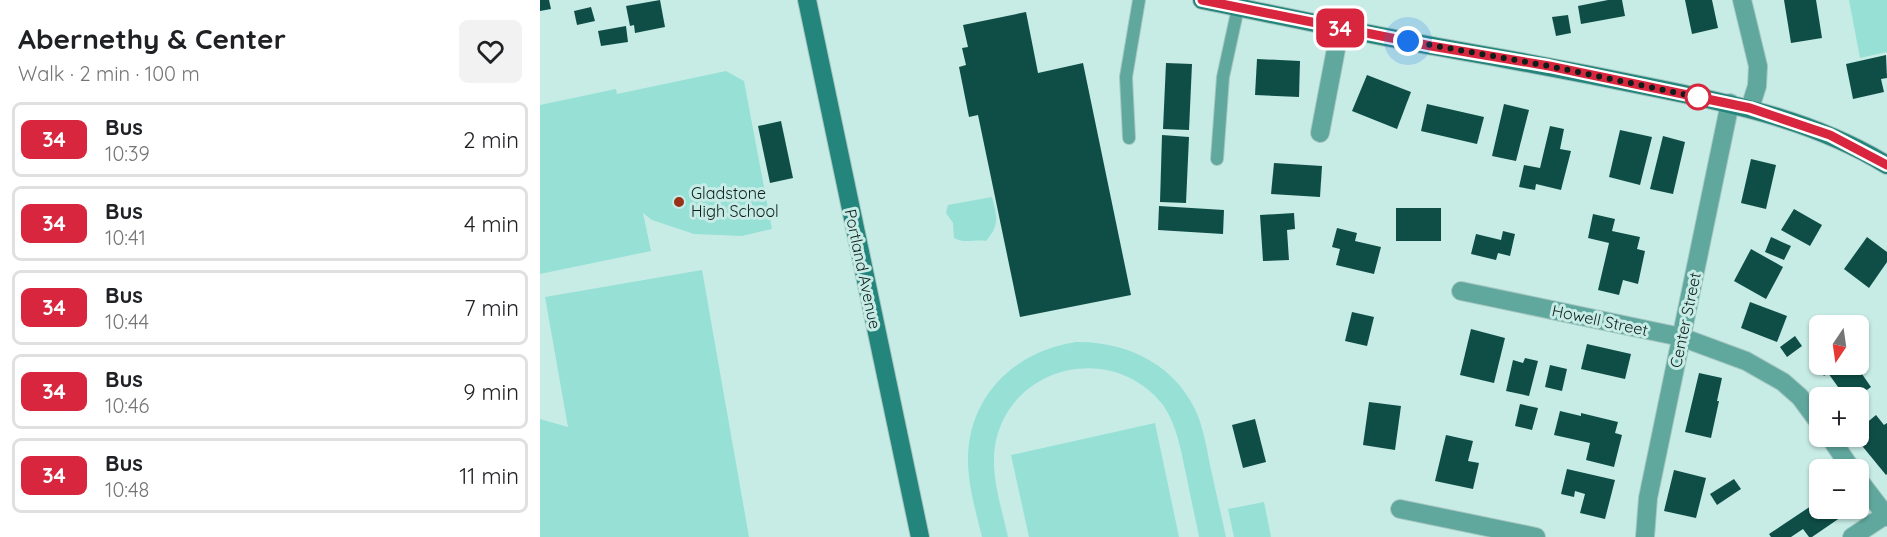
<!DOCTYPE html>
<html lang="en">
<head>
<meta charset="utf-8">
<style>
  body { margin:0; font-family:Quicksand,sans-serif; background:#f2f2f2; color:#202124; height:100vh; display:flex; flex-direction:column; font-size:22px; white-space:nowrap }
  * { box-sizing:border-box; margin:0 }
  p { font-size:20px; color:#757577 }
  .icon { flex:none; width:33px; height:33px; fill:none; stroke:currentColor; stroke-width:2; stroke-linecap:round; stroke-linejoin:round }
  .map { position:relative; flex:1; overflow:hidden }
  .panel { display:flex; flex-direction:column; background:#fff; width:540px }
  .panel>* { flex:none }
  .badge { padding:0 12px; border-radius:9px; font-size:21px; line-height:39px }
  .needle { width:39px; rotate:193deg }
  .tools { position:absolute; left:1269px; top:315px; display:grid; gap:12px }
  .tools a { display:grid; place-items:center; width:60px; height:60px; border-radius:9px; background:#fff; box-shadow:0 2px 4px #0004; font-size:30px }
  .you { position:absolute; width:30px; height:30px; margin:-15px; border:4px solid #fff; border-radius:50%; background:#1a73e8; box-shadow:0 0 0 9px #1a73e833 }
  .map>.badge { position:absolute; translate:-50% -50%; box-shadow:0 0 0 3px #fff }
  .round { display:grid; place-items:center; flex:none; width:63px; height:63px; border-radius:9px; background:#f2f2f2 }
  .summary { display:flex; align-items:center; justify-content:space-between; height:102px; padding:0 18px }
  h1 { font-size:28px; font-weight:800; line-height:45px }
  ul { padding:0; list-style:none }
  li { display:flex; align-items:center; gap:18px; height:75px; margin:0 12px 9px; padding:0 6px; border:3px solid #e0e0e0; border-radius:9px }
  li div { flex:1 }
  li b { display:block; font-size:22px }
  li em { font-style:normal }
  li .badge { min-width:66px; font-weight:700; text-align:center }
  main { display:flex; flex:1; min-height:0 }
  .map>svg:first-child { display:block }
</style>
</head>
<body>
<main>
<section class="panel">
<div class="summary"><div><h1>Abernethy &amp; Center</h1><p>Walk · 2 min · 100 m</p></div><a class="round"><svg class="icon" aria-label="heart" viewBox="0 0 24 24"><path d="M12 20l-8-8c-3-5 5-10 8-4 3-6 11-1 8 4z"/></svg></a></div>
<ul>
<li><span class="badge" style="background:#d7263d;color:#fff">34</span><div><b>Bus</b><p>10:39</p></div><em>2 min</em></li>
<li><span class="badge" style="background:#d7263d;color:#fff">34</span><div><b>Bus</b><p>10:41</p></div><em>4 min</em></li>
<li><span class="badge" style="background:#d7263d;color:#fff">34</span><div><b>Bus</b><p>10:44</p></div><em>7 min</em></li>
<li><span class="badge" style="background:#d7263d;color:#fff">34</span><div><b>Bus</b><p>10:46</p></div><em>9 min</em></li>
<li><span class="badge" style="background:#d7263d;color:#fff">34</span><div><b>Bus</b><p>10:48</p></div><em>11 min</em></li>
</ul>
</section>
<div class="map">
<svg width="1347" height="537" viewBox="0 0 1347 537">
  <rect width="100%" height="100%" fill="#c7ece6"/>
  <!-- green -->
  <g fill="#97e0d6">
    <path d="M1309,0H1347V52L1320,58Z"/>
    <path d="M186,71L204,81L232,229L202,236L154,234L112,220L103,213L111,251L0,274V105L76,89L77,94Z"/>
    <path d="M452,197C457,217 460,225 446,241C434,239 425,244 414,238L413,223L406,213L408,205Z"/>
    <path d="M162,270L209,537H0V419L28,427L5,297Z"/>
    <path d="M536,342C588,341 638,366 658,416C664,432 667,449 670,465C675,489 681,513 686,537H659C655,516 650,495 646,474C641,451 637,425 623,405C577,345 481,361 458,433C447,467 461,504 468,537H442C436,512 428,486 428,460C428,396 475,351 536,342Z"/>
    <path d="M615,423L639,537H489L471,455Z"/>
    <path d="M724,502L731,537H694L688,509Z"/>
  </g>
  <!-- building -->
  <g fill="#0f4e47">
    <path d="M0,0H9L11,9L0,11Z"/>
    <path d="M120,0L125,27L95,33L94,25L90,26L86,6Z"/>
    <path d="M1068,0H1082L1085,16L1041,24L1038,6Z"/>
    <path d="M1145,0H1172L1178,28L1152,34Z"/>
    <path d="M1244,0H1276L1282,38L1251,43Z"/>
    <path d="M51,7L55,21L37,25L34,11Z"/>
    <path d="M486,12L498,73L543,63L591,295L480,317L438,115L429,117L419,67L426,65L422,48L428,47L423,25Z"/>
    <path d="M1028,15L1031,33L1016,36L1012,17Z"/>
    <path d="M86,26L88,42L61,46L58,31Z"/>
    <path d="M1346,55L1347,78L1341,79L1344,92L1313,99L1306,64Z"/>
    <path d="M717,59L760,61L759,97L715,95Z"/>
    <path d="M626,63L652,64L649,130L623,129Z"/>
    <path d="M827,75L871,92L857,129L812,111Z"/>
    <path d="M887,104L944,117L937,144L881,131Z"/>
    <path d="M964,104L989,110L976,161L952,156Z"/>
    <path d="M241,121L253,178L230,183L218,126Z"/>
    <path d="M1010,126L1024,129L1020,149L1031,151L1021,190L996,184L995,190L979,187L984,165L1000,168Z"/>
    <path d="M1080,130L1112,137L1100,185L1069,177Z"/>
    <path d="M622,135L649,137L646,203L620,202Z"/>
    <path d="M1123,136L1145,142L1133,194L1110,189Z"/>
    <path d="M1211,159L1236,165L1226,209L1201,203Z"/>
    <path d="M734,163L782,166L780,197L731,194Z"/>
    <path d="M619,206L684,210L683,234L618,230Z"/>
    <rect x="856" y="208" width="45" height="33"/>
    <path d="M1254,209L1282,225L1270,246L1241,230Z"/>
    <path d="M754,213L755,229L747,230L749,260L723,261L720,215Z"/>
    <path d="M1053,214L1075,219L1072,231L1100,237L1097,249L1105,251L1098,284L1083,280L1079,295L1058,290L1069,243L1048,238Z"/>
    <path d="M797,228L817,233L815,241L841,247L834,274L796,265L800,249L792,247Z"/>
    <path d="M963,231L975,234L970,256L958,253L956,260L931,254L936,234L961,240Z"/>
    <path d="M1231,237L1251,246L1244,260L1225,252Z"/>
    <path d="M1327,237L1347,252V262L1329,288L1304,269Z"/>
    <path d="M1211,249L1243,267L1226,299L1194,281Z"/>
    <path d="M1210,302L1247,316L1237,342L1201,328Z"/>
    <path d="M812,312L834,317L827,346L805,341Z"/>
    <path d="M931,329L965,338L954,383L920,375Z"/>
    <path d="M1255,336L1262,346L1247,357L1240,347Z"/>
    <path d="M1047,344L1091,354L1085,379L1041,369Z"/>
    <path d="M1280,351V364H1315L1331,387L1316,398H1306L1288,373L1284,376L1270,357Z"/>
    <path d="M985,358L998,361L989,396L966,391L973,360L983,363Z"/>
    <path d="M1010,365L1027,369L1022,391L1005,387Z"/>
    <path d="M1159,373L1182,378L1177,401H1179L1171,438L1145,432Z"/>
    <path d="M829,402L861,406L855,450L823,445Z"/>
    <path d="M980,404L998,408L992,430L975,426Z"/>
    <path d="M1020,411L1041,416V413L1078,422L1075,433L1082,435L1074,467L1046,460L1050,443L1014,435Z"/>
    <path d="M1336,415L1344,425L1347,423V474L1346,475L1314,436H1318V430Z"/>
    <path d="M715,419L726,462L703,468L692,425Z"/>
    <path d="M906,435L933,441L928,461L939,463L933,489L895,481Z"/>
    <path d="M1027,469L1075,480L1065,519L1040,513L1045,494L1035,491L1034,497L1021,494Z"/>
    <path d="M1134,470L1166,478L1156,518L1124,511Z"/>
    <path d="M1194,479L1201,489L1177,505L1170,494Z"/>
    <path d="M1280,500V508H1304L1307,513L1272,537H1269L1263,529L1251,537H1231L1229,534Z"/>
  </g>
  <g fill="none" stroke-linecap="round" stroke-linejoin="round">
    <defs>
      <g id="lane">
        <path d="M589,138L586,77L599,0"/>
        <path d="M677,159L683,77L698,8"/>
      </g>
      <g id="street">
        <path d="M1202,0L1218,66L1217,86L1210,108"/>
        <path d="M780,133L800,28"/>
        <path d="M921,291L1141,337L1206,361L1243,382L1260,397L1280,424"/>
        <path d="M1289,436L1312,470"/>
        <path d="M1318,479L1347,517"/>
        <path d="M860,509L996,537"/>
        <path d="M1105,537L1108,498L1190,103"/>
        <path d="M1312,537L1347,514"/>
      </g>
      <g id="secondary">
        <path d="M267,0L380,537"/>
        <path d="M662,0C746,17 830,35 915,50C984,62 1052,75 1120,89C1199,105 1277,122 1347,165"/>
      </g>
    </defs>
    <!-- lane casing -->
    <use href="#lane" stroke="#a6c7c1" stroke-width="14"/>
    <!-- street casing -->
    <use href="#street" stroke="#a6c7c1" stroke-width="20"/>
    <!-- secondary casing -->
    <use href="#secondary" stroke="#a6c7c1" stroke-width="20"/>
    <!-- lane -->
    <use href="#lane" stroke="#60a79e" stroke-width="12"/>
    <!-- street -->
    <use href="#street" stroke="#60a79e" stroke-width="18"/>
    <!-- secondary -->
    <use href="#secondary" stroke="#23857b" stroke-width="18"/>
  </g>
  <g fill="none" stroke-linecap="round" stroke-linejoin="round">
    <defs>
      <path id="line" d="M662,0L891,46L1009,66L1210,108L1290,135L1347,165"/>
    </defs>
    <!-- line casing -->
    <use href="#line" stroke="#fff" stroke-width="14"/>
    <!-- line -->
    <use href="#line" stroke="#d7263d" stroke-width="9"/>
    <!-- walk -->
    <path stroke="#0f1d1b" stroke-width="6" stroke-dasharray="0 10.8" d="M868,41L1009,66L1167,99L1158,97"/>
  </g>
  <!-- markers -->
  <circle fill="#fff" stroke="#d7263d" stroke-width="3" cx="1158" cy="97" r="12"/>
  <circle fill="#993018" stroke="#c7ece6" stroke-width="2" cx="139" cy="202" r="6"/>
  <g text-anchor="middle" stroke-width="6" stroke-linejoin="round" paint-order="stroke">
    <!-- poi labels -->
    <g font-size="16" fill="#0f1d1b" stroke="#c7ece6" text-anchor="start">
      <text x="151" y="199">Gladstone<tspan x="151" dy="18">High School</tspan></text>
    </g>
    <!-- street labels -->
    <g font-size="16" fill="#0f1d1b" stroke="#c7ece6">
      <text transform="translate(323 269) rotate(78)" y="6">Portland Avenue</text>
      <text transform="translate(1060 320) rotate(12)" y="6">Howell Street</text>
      <text transform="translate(1145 320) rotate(-78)" y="6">Center Street</text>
    </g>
  </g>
</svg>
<div class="tools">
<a><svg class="needle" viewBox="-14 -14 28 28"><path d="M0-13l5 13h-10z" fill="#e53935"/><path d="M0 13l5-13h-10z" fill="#757577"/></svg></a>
<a>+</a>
<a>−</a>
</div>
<div class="you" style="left:868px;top:41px"></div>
<b class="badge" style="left:800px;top:28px;background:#d7263d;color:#fff">34</b>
</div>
</main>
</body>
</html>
